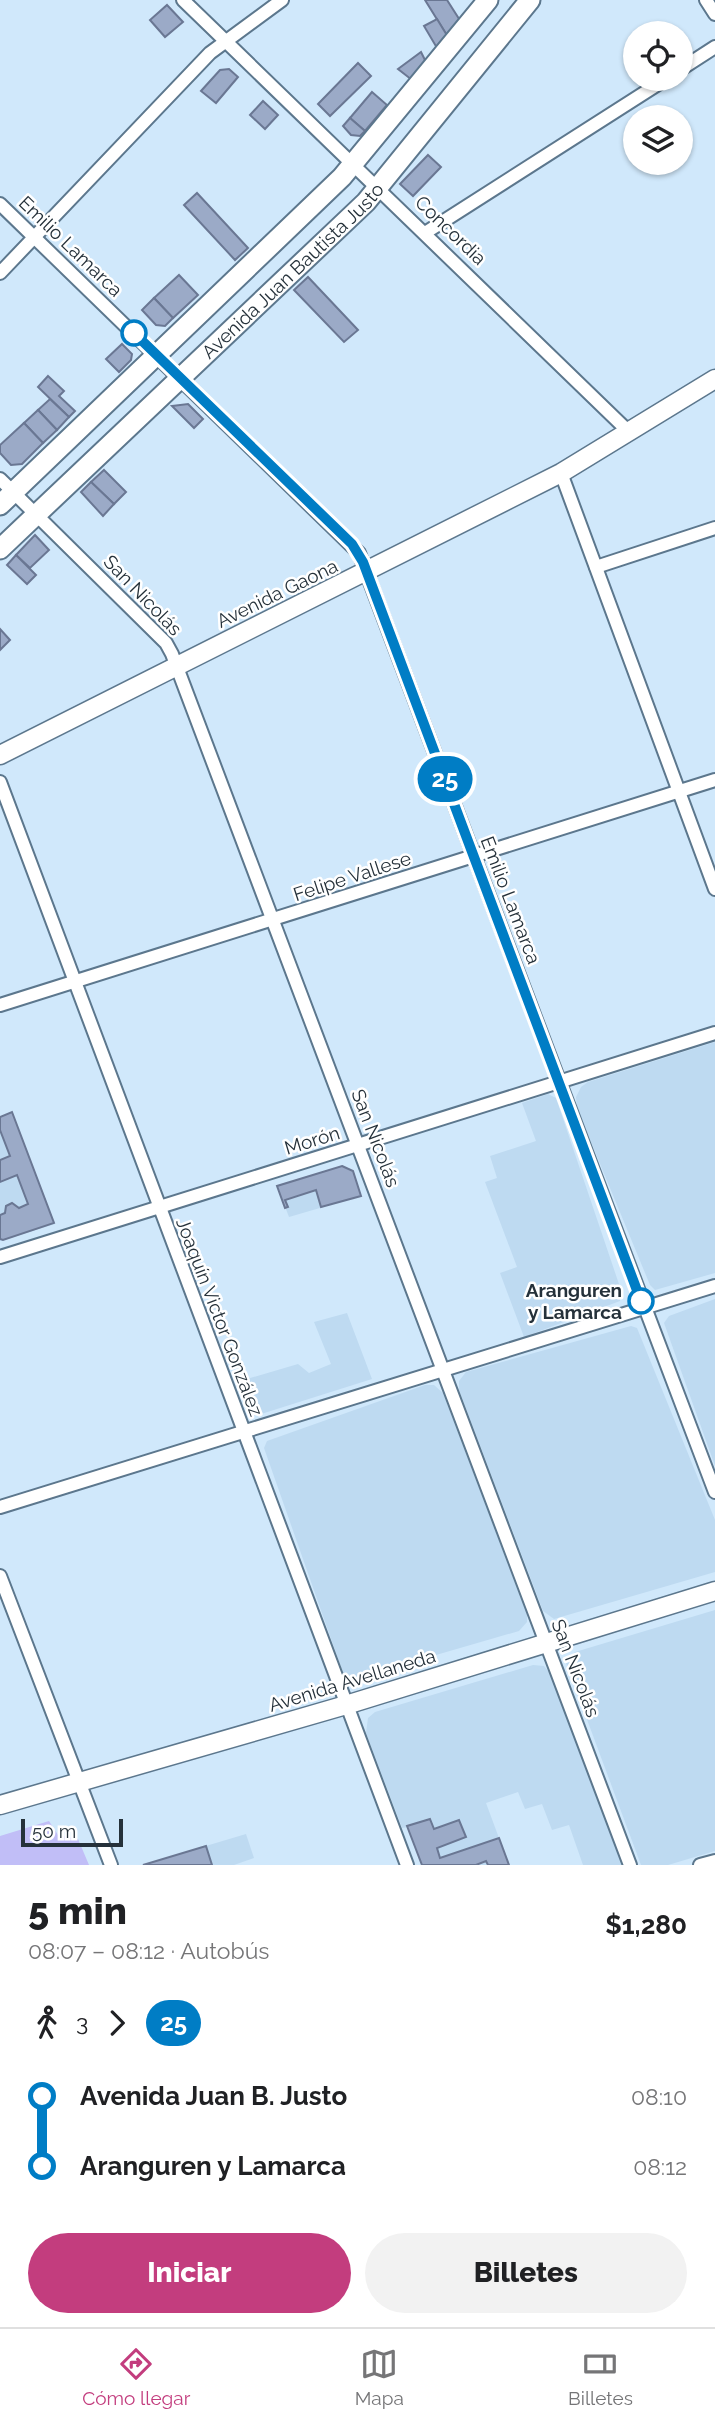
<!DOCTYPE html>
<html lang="es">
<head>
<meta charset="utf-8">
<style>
  body { margin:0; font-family:Raleway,sans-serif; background:#f2f2f2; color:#202124; height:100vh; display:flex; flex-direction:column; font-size:26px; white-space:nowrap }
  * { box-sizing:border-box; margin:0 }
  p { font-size:23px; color:#757577 }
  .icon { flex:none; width:38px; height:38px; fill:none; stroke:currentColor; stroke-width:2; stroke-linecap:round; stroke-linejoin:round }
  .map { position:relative; height:1865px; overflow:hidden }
  .sheet { display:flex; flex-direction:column; background:#fff; flex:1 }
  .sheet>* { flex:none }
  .badge { padding:0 14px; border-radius:23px; font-size:24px; line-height:46px }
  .fabs { position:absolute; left:623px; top:21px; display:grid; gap:14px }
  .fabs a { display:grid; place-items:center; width:70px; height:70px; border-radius:50%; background:#fff; box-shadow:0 2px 5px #0004; font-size:35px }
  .scale { position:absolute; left:21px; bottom:18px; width:102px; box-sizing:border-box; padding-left:7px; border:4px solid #25313a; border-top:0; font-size:19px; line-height:24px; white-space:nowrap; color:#25313a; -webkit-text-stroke:5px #fff; paint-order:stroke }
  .map>.badge { position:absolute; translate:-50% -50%; box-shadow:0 0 0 4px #fff }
  .legs { display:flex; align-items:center; gap:10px; height:77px; padding:0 28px; font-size:23px }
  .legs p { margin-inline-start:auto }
  .headline { display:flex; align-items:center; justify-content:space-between; height:119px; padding:0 28px }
  h1 { font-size:38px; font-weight:800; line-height:52px }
  .button { display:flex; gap:14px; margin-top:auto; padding:14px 28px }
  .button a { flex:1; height:80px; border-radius:42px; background:#c33d7e; color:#fff; font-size:28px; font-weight:800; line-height:80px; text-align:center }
  .button a+a { background:#f2f2f2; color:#202124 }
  ul { padding:0 28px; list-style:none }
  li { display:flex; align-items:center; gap:24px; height:70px; font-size:26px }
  li i { display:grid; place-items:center; width:10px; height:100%; margin:0 9px; background:currentColor }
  li i::after { content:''; width:18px; height:18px; margin:-9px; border:5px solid; border-radius:50%; background:#fff }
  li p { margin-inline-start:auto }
  li:first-child i { background:linear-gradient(#0000 50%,currentColor 0) }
  li:last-child i { background:linear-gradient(currentColor 50%,#0000 0) }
  .tab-bar { display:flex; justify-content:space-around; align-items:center; height:98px; border-top:2px solid #e0e0e0; background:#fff; font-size:19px; color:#757577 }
  .tab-bar a { display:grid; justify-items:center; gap:4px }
  .tab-bar .active { color:#c33d7e }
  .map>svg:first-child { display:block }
</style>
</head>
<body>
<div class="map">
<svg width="715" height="1865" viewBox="0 0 715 1865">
  <rect width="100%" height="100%" fill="#d0e8fb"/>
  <!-- built -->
  <g fill="#bedaf1">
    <path d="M715,1042V1273L655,1290L650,1285L577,1108L576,1097L581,1087L588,1082Z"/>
    <path d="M548,1094L556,1098L622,1293L620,1301L524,1337L500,1273L517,1267L485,1182L497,1178L490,1156L536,1141L522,1103Z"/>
    <path d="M12,1112L55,1224L0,1241V1117Z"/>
    <path d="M342,1166L353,1171L361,1196L289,1217L277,1186Z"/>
    <path d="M715,1299V1466L664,1323L669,1316Z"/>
    <path d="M347,1313L372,1379L258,1415L251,1412L240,1381L298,1364L309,1373L331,1364L314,1322Z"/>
    <path d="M631,1326L637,1328L715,1520V1572L554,1619L543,1611L459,1390V1381L466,1372Z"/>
    <path d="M425,1385H434L443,1393L527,1614V1622L519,1631L350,1680L343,1673L264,1448L267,1441Z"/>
    <path d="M715,1610V1851L668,1865H641L566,1663L575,1652Z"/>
    <path d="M533,1665L544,1666L550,1673L622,1865H583L569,1825L552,1830L542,1804L525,1809L518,1792L486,1803L509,1865H422L408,1827L402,1828L366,1733L368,1718L375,1712Z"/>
    <path d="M246,1834L254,1858L234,1865H142Z"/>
  </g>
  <!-- green -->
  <path fill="#c1bef7" d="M49,1821L58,1835L78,1839L89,1865H0V1836Z"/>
  <!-- building -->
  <g fill="#9baac7" stroke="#6a7793" stroke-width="2">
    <path d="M425,0H447L461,22L448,37Z"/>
    <path d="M167,5L183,22L165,37L150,20Z"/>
    <path d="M437,19L448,37L437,48L424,26Z"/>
    <path d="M421,52L427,64L412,80L398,69Z"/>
    <path d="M358,63L371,76L330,116L318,104Z"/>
    <path d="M229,69L238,77L216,103L201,91L220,70Z"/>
    <path d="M372,92L387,105L365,131L350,118Z"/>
    <path d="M263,101L278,115L265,129L250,115Z"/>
    <path d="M350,118L365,131L360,136L351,135L343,126Z"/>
    <path d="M428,155L441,167L413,196L400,184Z"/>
    <path d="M197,193L248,248L235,260L184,205Z"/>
    <path d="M179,275L198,295L173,318L154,298Z"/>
    <path d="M308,277L358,330L344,342L294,290Z"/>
    <path d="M154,298L173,318L165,326L156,325L142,310Z"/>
    <path d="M122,344L132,354L131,360L119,372L106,359Z"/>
    <path d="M48,376L64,391L59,396L75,411L69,417L38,387Z"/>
    <path d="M50,399L69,417L57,430L38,410Z"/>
    <path d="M188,404L203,419L194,428L172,406Z"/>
    <path d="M38,410L57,430L43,443L24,423Z"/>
    <path d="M24,423L43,443L22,464L11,465L0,453V445Z"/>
    <path d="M104,470L126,492L114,504L91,482Z"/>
    <path d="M91,482L114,504L103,516L81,492Z"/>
    <path d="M35,535L49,550L30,568L16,555Z"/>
    <path d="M16,555L36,575L27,584L7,565Z"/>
    <path d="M0,629L10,640L0,650Z"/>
    <path d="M12,1112L54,1223L3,1240L0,1239V1215L5,1213L6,1206L12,1203L19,1208L28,1204L17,1175L0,1182V1160L10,1156L0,1130V1117Z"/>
    <path d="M342,1166L353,1171L361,1196L321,1207L316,1190L285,1200L288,1207L285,1208L277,1186Z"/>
    <path d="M430,1819L434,1829L459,1820L466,1837L437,1848L440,1858L499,1838L509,1865H488L486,1861L476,1865H422L407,1826Z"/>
    <path d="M206,1846L212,1865H143Z"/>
  </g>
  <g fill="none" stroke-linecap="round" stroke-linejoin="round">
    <defs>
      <g id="street">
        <path d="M183,0L629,432"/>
        <path d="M706,0L715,14"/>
        <path d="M681,69L715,47"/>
        <path d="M0,204L359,553L715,1492"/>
        <path d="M425,233L666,79"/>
        <path d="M0,273L210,53L282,0"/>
        <path d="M561,473L715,889"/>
        <path d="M0,479L166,643L172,654L630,1865"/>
        <path d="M596,567L715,528"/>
        <path d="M0,782L407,1865"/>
        <path d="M0,1005L715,780"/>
        <path d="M0,1257L715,1033"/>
        <path d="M0,1507L715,1286"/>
        <path d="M0,1576L111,1865"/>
        <path d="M700,1865L715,1861"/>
      </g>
      <g id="secondary">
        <path d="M0,755L561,473L715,379"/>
        <path d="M0,1805L346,1705L715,1591"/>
      </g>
      <g id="primary">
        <path d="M0,505L342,177L488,0"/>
        <path id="s1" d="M0,549L366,202L530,0"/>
      </g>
    </defs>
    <!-- street casing -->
    <use href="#street" stroke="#5c778d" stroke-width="16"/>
    <!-- secondary casing -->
    <use href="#secondary" stroke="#5c778d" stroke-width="21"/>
    <!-- primary casing -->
    <use href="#primary" stroke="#5c778d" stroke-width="23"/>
    <!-- street -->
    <use href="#street" stroke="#fff" stroke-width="12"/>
    <!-- secondary -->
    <use href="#secondary" stroke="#fff" stroke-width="18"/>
    <!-- primary -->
    <use href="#primary" stroke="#fff" stroke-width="19"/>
  </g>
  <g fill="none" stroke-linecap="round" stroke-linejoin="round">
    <defs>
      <path id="line-1" d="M134,333L352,544L363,562L641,1301"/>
    </defs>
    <!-- line-1 casing -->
    <use href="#line-1" stroke="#fff" stroke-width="16"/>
    <!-- line-1 -->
    <use href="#line-1" stroke="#007dc5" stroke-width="10"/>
  </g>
  <!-- markers -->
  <g fill="#fff" stroke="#007dc5" stroke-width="3.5">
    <circle cx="134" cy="333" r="12"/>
    <circle cx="641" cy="1301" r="12"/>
  </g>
  <g text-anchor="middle" stroke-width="5" stroke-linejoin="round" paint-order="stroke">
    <!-- street labels -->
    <g font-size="19" fill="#25313a" stroke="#fff">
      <text transform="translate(451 230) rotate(44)" y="7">Concordia</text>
      <text transform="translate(71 246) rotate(44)" y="7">Emilio Lamarca</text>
      <text dy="7" stroke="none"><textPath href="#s1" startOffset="404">Avenida Juan Bautista Justo</textPath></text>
      <text transform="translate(277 593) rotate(-26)" y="7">Avenida Gaona</text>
      <text transform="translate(143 595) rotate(46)" y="7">San Nicolás</text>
      <text transform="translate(352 876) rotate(-18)" y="7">Felipe Vallese</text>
      <text transform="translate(511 900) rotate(69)" y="7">Emilio Lamarca</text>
      <text transform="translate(376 1138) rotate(69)" y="7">San Nicolás</text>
      <text transform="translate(312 1140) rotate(-17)" y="7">Morón</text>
      <text transform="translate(220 1317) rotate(69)" y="7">Joaquín Victor González</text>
      <text transform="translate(576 1668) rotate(69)" y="7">San Nicolás</text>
      <text transform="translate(352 1680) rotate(-17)" y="7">Avenida Avellaneda</text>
    </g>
    <!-- stop labels -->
    <g font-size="19" font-weight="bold" fill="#25313a" stroke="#fff" text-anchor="end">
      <text x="622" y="1297">Aranguren<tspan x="622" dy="22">y Lamarca</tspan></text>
    </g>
  </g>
</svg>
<div class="fabs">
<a><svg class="icon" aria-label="locate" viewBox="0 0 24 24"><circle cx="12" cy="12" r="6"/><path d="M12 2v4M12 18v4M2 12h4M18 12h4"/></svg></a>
<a><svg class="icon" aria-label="layers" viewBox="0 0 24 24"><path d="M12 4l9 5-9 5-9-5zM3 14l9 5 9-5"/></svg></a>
</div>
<div class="scale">50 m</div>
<b class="badge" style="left:445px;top:779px;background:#007dc5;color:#fff">25</b>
</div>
<section class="sheet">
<div class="headline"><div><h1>5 min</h1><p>08:07 – 08:12 · Autobús</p></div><b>$1,280</b></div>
<div class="legs"><svg class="icon" aria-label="walk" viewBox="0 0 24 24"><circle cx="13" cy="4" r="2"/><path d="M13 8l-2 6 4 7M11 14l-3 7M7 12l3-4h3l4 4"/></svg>3<svg class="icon" aria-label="forward" viewBox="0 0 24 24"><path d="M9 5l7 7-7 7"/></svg><b class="badge" style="background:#007dc5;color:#fff">25</b></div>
<ul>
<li><i style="color:#007dc5"></i><b>Avenida Juan B. Justo</b><p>08:10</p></li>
<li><i style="color:#007dc5"></i><b>Aranguren y Lamarca</b><p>08:12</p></li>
</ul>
<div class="button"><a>Iniciar</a><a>Billetes</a></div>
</section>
<nav class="tab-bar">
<a class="active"><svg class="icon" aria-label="directions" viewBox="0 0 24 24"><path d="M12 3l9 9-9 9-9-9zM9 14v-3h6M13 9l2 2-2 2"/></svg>Cómo llegar</a>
<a><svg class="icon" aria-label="map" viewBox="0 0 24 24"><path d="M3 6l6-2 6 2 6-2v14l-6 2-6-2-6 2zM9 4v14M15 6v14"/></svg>Mapa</a>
<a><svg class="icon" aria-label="tickets" viewBox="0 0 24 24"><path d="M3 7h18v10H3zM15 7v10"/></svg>Billetes</a>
</nav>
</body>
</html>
